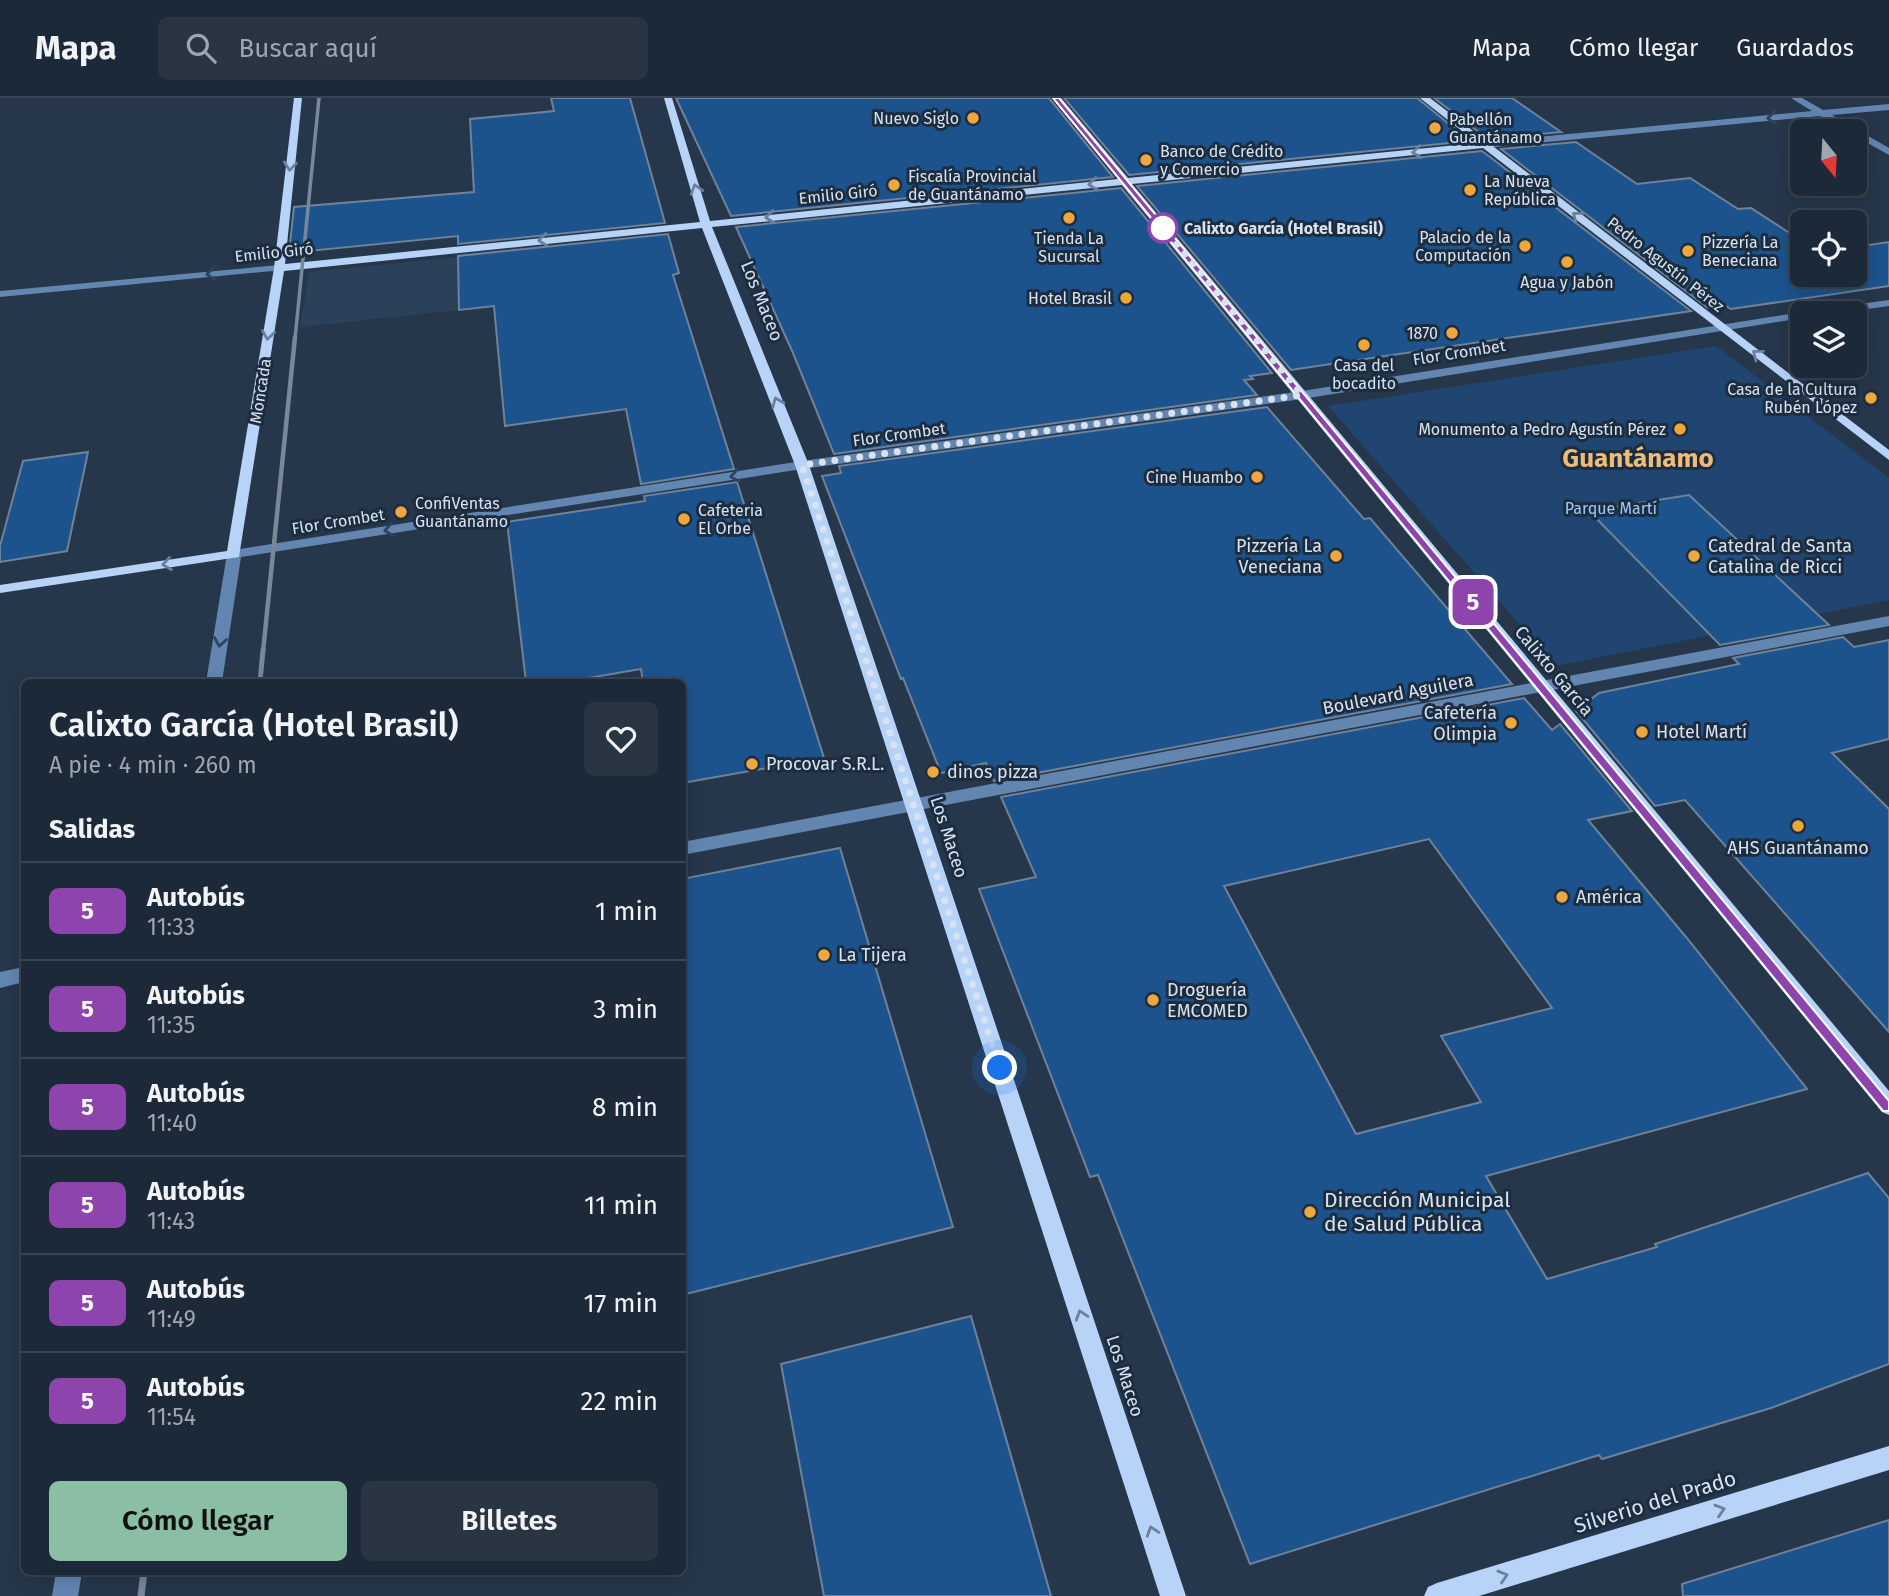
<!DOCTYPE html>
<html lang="es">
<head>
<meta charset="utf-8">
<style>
  body { margin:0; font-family:"Fira Sans",sans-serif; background:#293543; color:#f1f3f6; height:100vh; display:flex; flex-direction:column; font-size:26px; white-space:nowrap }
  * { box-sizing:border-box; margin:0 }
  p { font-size:23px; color:#a0a6ae }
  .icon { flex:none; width:38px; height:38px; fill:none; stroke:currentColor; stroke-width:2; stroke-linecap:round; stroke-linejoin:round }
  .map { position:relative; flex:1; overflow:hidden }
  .side { position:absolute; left:21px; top:581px; width:665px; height:896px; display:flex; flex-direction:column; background:#1c2938; border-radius:10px; box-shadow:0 4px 18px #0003,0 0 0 2px #3a4553 }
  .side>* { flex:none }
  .badge { padding:0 14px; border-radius:10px; font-size:24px; line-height:46px }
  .needle { width:46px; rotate:162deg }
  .fabs { position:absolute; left:1790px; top:21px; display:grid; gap:14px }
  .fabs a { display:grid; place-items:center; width:77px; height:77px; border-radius:10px; background:#1c2938; box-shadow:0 4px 18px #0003,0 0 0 2px #3a4553; font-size:35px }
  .you { position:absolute; width:35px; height:35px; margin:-18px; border:5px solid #fff; border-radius:50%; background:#1a73e8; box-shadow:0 0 0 10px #1a73e833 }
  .map>.badge { position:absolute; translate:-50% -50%; box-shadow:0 0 0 4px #fff }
  h2 { padding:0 28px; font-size:26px; line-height:63px }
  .round { display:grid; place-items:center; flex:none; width:74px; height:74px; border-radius:10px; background:#293543 }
  .head { display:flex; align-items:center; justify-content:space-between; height:119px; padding:0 28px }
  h1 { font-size:33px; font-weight:600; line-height:52px }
  .button { display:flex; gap:14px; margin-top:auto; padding:14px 28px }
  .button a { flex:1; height:80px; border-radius:10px; background:#8abfa5; color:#111; font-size:28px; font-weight:600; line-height:80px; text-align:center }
  .button a+a { background:#293543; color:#f1f3f6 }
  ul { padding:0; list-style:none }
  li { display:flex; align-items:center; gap:21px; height:98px; padding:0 28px; border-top:2px solid #3a4553 }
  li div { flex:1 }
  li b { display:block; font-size:26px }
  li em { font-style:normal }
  li .badge { min-width:77px; font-weight:700; text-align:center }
  header { display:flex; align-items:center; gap:42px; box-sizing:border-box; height:98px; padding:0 35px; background:#1c2938; border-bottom:2px solid #3a4553 }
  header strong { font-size:33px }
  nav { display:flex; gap:38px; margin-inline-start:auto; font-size:24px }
  .search { width:490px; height:63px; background:#293543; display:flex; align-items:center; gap:18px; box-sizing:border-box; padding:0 24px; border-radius:10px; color:#a0a6ae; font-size:26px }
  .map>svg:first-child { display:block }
</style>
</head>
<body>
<header>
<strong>Mapa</strong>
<div class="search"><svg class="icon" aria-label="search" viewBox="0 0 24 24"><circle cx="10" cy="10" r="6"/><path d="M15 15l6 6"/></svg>Buscar aquí</div>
<nav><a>Mapa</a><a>Cómo llegar</a><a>Guardados</a></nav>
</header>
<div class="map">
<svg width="1889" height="1498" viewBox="0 0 1889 1498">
  <rect width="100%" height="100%" fill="#26374b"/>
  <!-- built -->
  <path fill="#2b4059" d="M458,159L459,212L300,229L309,174Z"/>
  <!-- green -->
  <path fill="#1f4570" d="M1716,248L1889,380V502L1556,568L1328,308Z"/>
  <!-- building -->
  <g fill="#1d538d" stroke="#6f8299" stroke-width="2" fill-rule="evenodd">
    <path d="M551,0H630L665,125L458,146V138L289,155L294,109L474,94L470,21L554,13Z"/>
    <path d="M676,0H1049L1113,79L731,118Z"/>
    <path d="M1064,0H1417L1470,43L1129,77Z"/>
    <path d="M1434,0H1512L1561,34L1488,41Z"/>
    <path d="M1576,44L1637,86L1690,80L1738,111L1751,110L1802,143V177H1855V149L1889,144V188L1731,211L1726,208L1708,210L1501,51Z"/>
    <path d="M1482,53L1691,213L1291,272L1137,88Z"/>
    <path d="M1121,90L1272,275L1250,278L1253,281L1244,282L1257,297L834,356L793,255L736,129Z"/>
    <path d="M668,136L679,175L673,177L734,371L641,386L626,311L505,328L494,208L459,212L458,158Z"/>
    <path d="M1267,309L1364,421L1370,420L1512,586L994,683L986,665L941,675L903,580L901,581L822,378L841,375L839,368Z"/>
    <path d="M88,354L67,453L0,464V448L23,363Z"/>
    <path d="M737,384L824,660L682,685V584H643L641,571L565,584H526L507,424L645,403L644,398Z"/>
    <path d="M1689,397L1829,527L1720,547L1589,413Z"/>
    <path d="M1843,539L1854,549L1889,542V641L1832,655L1889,711V934L1685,702L1655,708L1576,613L1599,595L1739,566L1733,560Z"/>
    <path d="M1524,600L1552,632L1560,626L1632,713L1588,722L1686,839L1807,991L1486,1078L1547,1181L1657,1149L1655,1146L1868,1075L1889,1100V1266L1771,1310L1602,1361L1599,1357L1250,1466L1098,1077L1090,1079L979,791L1036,779L1001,699ZM1429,741L1552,910L1441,938L1481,1004L1356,1036L1224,788Z"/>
    <path d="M840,750L953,1129L682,1197V781Z"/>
    <path d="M971,1218L1051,1498H824L781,1266Z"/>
    <path d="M1889,1422V1498H1683L1682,1486Z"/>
  </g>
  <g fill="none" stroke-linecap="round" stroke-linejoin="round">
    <!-- minor -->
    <g fill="#6386b1" fill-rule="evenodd">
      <path d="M1791,0H1802L1823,12L1889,6V12L1832,17L1889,50V57L1855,38V33H1847L1820,18L1485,50L1480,47L1485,44L1812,13Z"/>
      <path d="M279,167L284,170L283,172L0,199V193Z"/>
      <path d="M1889,202V208L1839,215H1810L1816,212Z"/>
      <path d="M1802,214L1806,215H1802V220L1302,301L802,371L241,459L222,584H206L227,456L234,452L802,363L1302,293Z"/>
      <path d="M1889,518V528L682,757V744Z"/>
      <path d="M24,869V884L0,890V874Z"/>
      <path d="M56,1474H82L78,1498H52Z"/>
    </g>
    <!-- major -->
    <g fill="#b7d4f8" fill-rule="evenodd">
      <path d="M294,0H302L285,166L700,124L664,0H672L710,123L1118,81L1052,0H1061L1128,80L1477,45L1420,0H1430L1889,352V362L1483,50L1132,86L1889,993V1017L1882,1014L1122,87L712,129L809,367L1186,1498H1160L795,367L702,130L284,173L239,459L0,495V487L227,453L274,170Z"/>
      <path d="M1889,1348V1372L1479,1498H1424L1428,1489L1437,1485Z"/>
    </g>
    <!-- rail-far3 -->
    <path stroke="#798798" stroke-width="3.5" d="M295,241L319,0"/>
    <!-- rail-far2 -->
    <path stroke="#798798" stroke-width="4.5" d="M263,554L295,239"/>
    <!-- rail-far1 -->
    <path stroke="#798798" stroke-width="5" d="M260,584L263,552"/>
    <!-- rail -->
    <path stroke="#798798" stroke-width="7" d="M141,1498L144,1474"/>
  </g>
  <!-- one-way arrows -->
  <defs><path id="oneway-chevron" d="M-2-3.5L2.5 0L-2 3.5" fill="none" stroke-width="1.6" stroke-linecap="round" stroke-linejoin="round" transform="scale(1.75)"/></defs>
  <g stroke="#2e435c">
    <use href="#oneway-chevron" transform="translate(1772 20) rotate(175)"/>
    <use href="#oneway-chevron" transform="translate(211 176) rotate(175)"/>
    <use href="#oneway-chevron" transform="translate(735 378) rotate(171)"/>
    <use href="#oneway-chevron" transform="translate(389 432) rotate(171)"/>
    <use href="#oneway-chevron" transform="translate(220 544) rotate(99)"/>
  </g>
  <g stroke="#6a809c">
    <use href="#oneway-chevron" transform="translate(1417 54) rotate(174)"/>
    <use href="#oneway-chevron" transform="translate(290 68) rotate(96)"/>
    <use href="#oneway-chevron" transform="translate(1093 86) rotate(174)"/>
    <use href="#oneway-chevron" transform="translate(696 91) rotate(-107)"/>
    <use href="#oneway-chevron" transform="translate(1577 118) rotate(-142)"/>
    <use href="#oneway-chevron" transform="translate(770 119) rotate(174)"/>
    <use href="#oneway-chevron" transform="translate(543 142) rotate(174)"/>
    <use href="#oneway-chevron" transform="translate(268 237) rotate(99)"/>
    <use href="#oneway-chevron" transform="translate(1757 256) rotate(-142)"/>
    <use href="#oneway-chevron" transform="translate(777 304) rotate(-112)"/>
    <use href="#oneway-chevron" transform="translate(167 466) rotate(171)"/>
    <use href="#oneway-chevron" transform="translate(1081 1217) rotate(-108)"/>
    <use href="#oneway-chevron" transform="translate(1720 1412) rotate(-17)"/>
    <use href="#oneway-chevron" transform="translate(1152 1433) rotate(-108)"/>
    <use href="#oneway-chevron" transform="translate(1503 1478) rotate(-17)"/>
  </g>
  <!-- line -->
  <path fill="#8e44ad" stroke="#fff" stroke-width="2" d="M1053,0H1059L1889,1003V1013H1883Z"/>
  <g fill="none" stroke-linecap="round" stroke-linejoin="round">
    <!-- walk -->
    <path stroke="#d9e3f0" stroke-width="7" stroke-dasharray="0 12.6" d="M1000,970L802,367L1302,297L1160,126L1163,130"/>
  </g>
  <!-- markers -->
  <g fill="#eea73c" stroke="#1c2d40" stroke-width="2.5">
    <circle cx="973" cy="20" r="7"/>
    <circle cx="1435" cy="30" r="7"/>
    <circle cx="1146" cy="62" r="7"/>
    <circle cx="894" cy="87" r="7"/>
    <circle cx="1470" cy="92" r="7"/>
    <circle cx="1069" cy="120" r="7"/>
    <circle cx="1525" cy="148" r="7"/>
    <circle cx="1688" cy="153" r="7"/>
    <circle cx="1567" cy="164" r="7"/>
    <circle cx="1126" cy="200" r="7"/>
    <circle cx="1452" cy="235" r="7"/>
    <circle cx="1364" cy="247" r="7"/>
    <circle cx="1871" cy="300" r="7"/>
    <circle cx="1680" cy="331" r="7"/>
    <circle cx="1257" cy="379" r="7"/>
    <circle cx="401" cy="414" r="7"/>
    <circle cx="684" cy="421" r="7"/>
    <circle cx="1336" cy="458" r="7"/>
    <circle cx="1694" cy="458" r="7"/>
    <circle cx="1511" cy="625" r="7"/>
    <circle cx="1642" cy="634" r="7"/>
    <circle cx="752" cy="666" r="7"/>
    <circle cx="933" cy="674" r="7"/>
    <circle cx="1798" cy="728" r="7"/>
    <circle cx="1562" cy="799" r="7"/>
    <circle cx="824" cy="857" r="7"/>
    <circle cx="1153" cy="902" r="7"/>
    <circle cx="1310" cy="1114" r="7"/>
  </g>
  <circle fill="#fff" stroke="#8e44ad" stroke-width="3.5" cx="1163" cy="130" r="14"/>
  <g text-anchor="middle" stroke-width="6" stroke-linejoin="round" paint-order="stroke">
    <!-- far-poi labels -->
    <g font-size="16" fill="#d9e3f0" stroke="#1c2d40" text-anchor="end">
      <text x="959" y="26">Nuevo Siglo</text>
      <text x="1449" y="27" text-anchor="start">Pabellón<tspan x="1449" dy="18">Guantánamo</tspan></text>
      <text x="1160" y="59" text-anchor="start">Banco de Crédito<tspan x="1160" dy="18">y Comercio</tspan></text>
      <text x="908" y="84" text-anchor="start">Fiscalía Provincial<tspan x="908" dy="18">de Guantánamo</tspan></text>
      <text x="1484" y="89" text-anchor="start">La Nueva<tspan x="1484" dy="18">República</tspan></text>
      <text x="1511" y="145">Palacio de la<tspan x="1511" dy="18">Computación</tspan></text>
      <text x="1069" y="146" text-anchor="middle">Tienda La<tspan x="1069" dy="18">Sucursal</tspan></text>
      <text x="1702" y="150" text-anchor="start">Pizzería La<tspan x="1702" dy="18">Beneciana</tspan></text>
      <text x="1567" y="190" text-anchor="middle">Agua y Jabón</text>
      <text x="1112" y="206">Hotel Brasil</text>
      <text x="1438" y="241">1870</text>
      <text x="1364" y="273" text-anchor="middle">Casa del<tspan x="1364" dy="18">bocadito</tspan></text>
      <text x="1857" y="297">Casa de la Cultura<tspan x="1857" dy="18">Rubén López</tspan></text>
      <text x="1666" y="337">Monumento a Pedro Agustín Pérez</text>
      <text x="1243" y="385">Cine Huambo</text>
      <text x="415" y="411" text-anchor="start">ConfiVentas<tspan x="415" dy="18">Guantánamo</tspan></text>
      <text x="698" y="418" text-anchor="start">Cafeteria<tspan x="698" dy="18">El Orbe</tspan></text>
    </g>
    <!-- far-street labels -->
    <g font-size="16" fill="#d9e3f0" stroke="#1c2d40">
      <text transform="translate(838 96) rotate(-6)" y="6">Emilio Giró</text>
      <text transform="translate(274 154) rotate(-6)" y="6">Emilio Giró</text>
      <text transform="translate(1666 166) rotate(38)" y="6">Pedro Agustín Pérez</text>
      <text transform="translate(1459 254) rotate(-9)" y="6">Flor Crombet</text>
      <text transform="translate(260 293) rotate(-81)" y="6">Moncada</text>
      <text transform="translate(899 336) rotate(-8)" y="6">Flor Crombet</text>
      <text transform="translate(338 423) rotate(-9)" y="6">Flor Crombet</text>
    </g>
    <!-- far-stop labels -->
    <g font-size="16" font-weight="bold" fill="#d9e3f0" stroke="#1c2d40" text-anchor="start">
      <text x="1184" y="136">Calixto García (Hotel Brasil)</text>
    </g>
    <!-- far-park labels -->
    <g font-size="16" fill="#9fc9fb" stroke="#1c2d40">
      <text x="1611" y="416">Parque Martí</text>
    </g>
    <!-- street labels -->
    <g font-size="18" fill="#d9e3f0" stroke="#1c2d40">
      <text transform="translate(762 203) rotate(68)" y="6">Los Maceo</text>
      <text transform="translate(1554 573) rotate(50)" y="6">Calixto García</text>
      <text transform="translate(1398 596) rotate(-11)" y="6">Boulevard Aguilera</text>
      <text transform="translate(949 739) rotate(72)" y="6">Los Maceo</text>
      <text transform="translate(1125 1278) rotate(72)" y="6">Los Maceo</text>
    </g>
    <!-- poi labels -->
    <g font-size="18" fill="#d9e3f0" stroke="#1c2d40" text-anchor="start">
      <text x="1322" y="454" text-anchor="end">Pizzería La<tspan x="1322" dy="21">Veneciana</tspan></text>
      <text x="1708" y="454">Catedral de Santa<tspan x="1708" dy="21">Catalina de Ricci</tspan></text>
      <text x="1497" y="621" text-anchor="end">Cafetería<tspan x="1497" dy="21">Olimpia</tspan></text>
      <text x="1656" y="640">Hotel Martí</text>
      <text x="766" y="672">Procovar S.R.L.</text>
      <text x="947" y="680">dinos pizza</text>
      <text x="1798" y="756" text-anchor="middle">AHS Guantánamo</text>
      <text x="1576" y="805">América</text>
      <text x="838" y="863">La Tijera</text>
      <text x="1167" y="898">Droguería<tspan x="1167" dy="21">EMCOMED</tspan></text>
    </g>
    <!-- near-poi labels -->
    <g font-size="21" fill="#d9e3f0" stroke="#1c2d40" text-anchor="start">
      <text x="1324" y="1109">Dirección Municipal<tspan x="1324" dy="24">de Salud Pública</tspan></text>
    </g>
    <!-- near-street labels -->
    <g font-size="21" fill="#d9e3f0" stroke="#1c2d40">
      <text transform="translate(1655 1404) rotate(-17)" y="7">Silverio del Prado</text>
    </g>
    <!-- far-town labels -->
    <g font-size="26" font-weight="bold" fill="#edbc7b" stroke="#1c2d40">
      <text x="1638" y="369">Guantánamo</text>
    </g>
  </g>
</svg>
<div class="fabs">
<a><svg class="needle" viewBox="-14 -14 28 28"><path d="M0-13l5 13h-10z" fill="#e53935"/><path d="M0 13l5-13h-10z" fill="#a0a6ae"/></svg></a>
<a><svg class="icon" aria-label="locate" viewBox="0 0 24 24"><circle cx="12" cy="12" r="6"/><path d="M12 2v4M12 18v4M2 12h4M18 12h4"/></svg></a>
<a><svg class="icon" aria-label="layers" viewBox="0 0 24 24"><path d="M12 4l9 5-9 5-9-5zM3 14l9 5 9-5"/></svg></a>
</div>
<div class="you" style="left:1000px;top:970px"></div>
<b class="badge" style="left:1473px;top:504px;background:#8e44ad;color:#fff">5</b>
<section class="side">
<div class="head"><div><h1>Calixto García (Hotel Brasil)</h1><p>A pie · 4 min · 260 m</p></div><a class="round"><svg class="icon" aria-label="heart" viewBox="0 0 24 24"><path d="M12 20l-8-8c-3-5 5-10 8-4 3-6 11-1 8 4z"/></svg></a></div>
<h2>Salidas</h2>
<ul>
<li><span class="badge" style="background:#8e44ad;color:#fff">5</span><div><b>Autobús</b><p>11:33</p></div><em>1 min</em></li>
<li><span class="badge" style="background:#8e44ad;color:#fff">5</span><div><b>Autobús</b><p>11:35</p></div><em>3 min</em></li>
<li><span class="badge" style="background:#8e44ad;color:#fff">5</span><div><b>Autobús</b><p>11:40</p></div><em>8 min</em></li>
<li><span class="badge" style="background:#8e44ad;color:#fff">5</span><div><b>Autobús</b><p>11:43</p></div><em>11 min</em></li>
<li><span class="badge" style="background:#8e44ad;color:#fff">5</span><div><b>Autobús</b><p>11:49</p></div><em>17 min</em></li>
<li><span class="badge" style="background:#8e44ad;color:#fff">5</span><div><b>Autobús</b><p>11:54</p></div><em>22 min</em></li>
</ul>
<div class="button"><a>Cómo llegar</a><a>Billetes</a></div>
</section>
</div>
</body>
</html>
